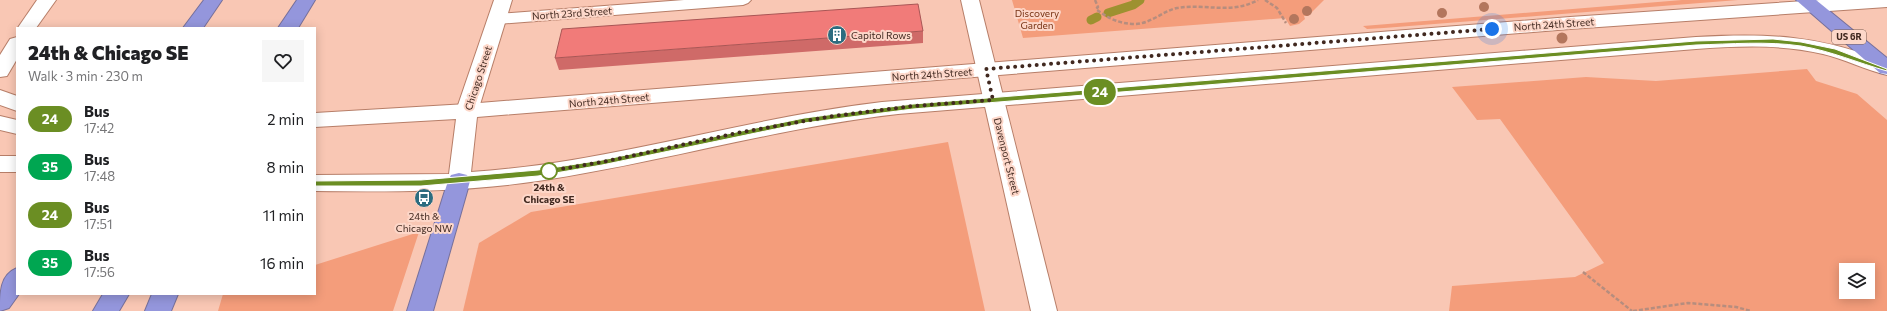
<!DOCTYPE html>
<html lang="en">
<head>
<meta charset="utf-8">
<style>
  body { margin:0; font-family:Commissioner,sans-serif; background:#f6f6f6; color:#202124; height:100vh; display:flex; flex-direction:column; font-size:15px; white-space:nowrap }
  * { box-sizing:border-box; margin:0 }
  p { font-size:13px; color:#757577 }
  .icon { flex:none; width:22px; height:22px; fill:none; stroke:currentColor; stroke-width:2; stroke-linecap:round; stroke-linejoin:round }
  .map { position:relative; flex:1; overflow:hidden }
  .drawer { position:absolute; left:16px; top:27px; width:300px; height:268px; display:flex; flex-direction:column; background:#fff; border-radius:0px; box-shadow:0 2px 10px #0003 }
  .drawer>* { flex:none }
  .badge { padding:0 8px; border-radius:13px; font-size:14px; line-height:26px }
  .buttons { position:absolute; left:1839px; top:263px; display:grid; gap:8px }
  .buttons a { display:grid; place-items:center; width:36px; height:36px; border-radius:0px; background:#fff; box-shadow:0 2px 10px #0003; font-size:20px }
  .you { position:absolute; width:20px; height:20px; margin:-10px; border:3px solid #fff; border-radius:50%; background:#1a73e8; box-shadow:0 0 0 6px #1a73e833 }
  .map>.badge { position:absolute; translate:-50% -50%; box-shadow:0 0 0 2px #fff }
  .round { display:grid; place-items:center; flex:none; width:42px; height:42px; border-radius:0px; background:#f6f6f6 }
  .head { display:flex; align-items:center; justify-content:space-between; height:68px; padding:0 12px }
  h1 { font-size:19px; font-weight:800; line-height:30px }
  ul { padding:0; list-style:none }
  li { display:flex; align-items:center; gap:12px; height:48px; padding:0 12px }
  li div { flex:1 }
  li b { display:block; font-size:15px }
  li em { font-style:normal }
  li .badge { min-width:44px; font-weight:700; text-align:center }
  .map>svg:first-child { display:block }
</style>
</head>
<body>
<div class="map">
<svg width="1887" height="311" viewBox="0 0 1887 311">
  <rect width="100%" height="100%" fill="#f9c7b4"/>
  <!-- green -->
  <g fill="#f49d7b" fill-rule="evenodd">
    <path d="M1012,0H1324L1308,16H1304L1305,19L1299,24L1290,26L1285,18L1023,38Z"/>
    <path d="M1682,0H1738L1384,28L1367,29L1363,26Z"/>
    <path d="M1807,69L1816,81L1857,94L1887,120V311H1449L1452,286L1575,277L1604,263L1500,119L1477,120L1452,87L1586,77L1656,81ZM1846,270H1868V292H1846Z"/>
    <path d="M948,142L985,311H463L479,243L531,212Z"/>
    <path d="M419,232L393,311H218L223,294H315V265Z"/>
  </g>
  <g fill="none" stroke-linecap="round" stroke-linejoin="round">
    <!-- stream -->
    <g stroke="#9d9130" stroke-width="9">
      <path d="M1108,13L1133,5L1140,0"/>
      <path d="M1091,20L1097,17"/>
    </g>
    <defs>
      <path id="lane" d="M684,0H751L748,3L743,5L497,24L492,22L489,19L492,16L497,14Z"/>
      <g id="street">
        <path d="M494,0H512L478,111L474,116L467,118L460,116L456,111Z"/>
        <path d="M961,0H979L1057,311H1031Z"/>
      </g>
      <g id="secondary">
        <path d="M37,0H56L36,28L17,29Z"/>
        <path d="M1820,0H1887V7L1570,29L477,117L471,172C610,163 744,118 882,102L1696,37C1769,33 1818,35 1887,62V75C1865,70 1845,59 1823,54C1781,44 1739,46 1696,49L898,114C776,128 659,163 538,181C464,192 390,192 315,191V175L449,174L456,119L315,127V113L467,104L1570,17Z"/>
        <path d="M17,37V59L7,76L0,77V55L10,39Z"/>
        <path d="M0,90L17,96V111L0,105Z"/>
        <path d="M0,116L17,120V134L0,130Z"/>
        <rect x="0" y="156" width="17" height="16"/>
      </g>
      <g id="highway">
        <path d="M204,0H222L203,28H183Z"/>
        <path d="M297,0H315L298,28H278Z"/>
        <path d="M1796,0H1816L1887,58V74L1880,73Z"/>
        <path d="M459,173L467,175L470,181L433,311H407L448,181L451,175Z"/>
        <path d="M17,268V294H19L9,308L0,311C0,292 0,275 17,268Z"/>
        <path d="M103,294H129L119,311H93Z"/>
        <path d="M152,294H178L171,311H145Z"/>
      </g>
    </defs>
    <!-- lane casing -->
    <use href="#lane" stroke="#b77e68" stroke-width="2"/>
    <!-- street casing -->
    <use href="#street" stroke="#b77e68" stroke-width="2"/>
    <!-- secondary casing -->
    <use href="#secondary" stroke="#b77e68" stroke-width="2"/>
    <!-- highway casing -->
    <use href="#highway" stroke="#77709a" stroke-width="2"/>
    <!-- path -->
    <g stroke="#b68d7e" stroke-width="2.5" stroke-dasharray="4 2" stroke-linecap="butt">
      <path d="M1095,0L1098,7L1096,9C1107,18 1120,24 1135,24C1150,24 1163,11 1177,8C1206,3 1230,15 1258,0"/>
      <path d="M1265,0L1277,8L1286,23"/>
      <path d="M1583,272L1632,311"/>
      <path d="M1633,311L1688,303L1736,307L1751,311"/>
    </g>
    <!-- lane -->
    <use href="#lane" fill="#fff" fill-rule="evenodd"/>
    <!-- street -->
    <use href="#street" fill="#fff" fill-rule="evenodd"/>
    <!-- secondary -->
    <use href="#secondary" fill="#fff" fill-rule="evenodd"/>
    <!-- highway -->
    <use href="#highway" fill="#9496dc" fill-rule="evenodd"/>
  </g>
  <!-- trees -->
  <g fill="#b3765d">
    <circle cx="1484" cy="7" r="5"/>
    <circle cx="1307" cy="11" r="5"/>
    <circle cx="1442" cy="13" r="5"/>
    <circle cx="1294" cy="19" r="5"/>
    <circle cx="1562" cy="38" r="5.5"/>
  </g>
  <!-- wall -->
  <path fill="#cf6a68" d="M923,31V43L559,70L555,58Z"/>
  <!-- building -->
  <path fill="#f17b79" stroke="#a95655" d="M918,4L923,31L555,58L562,29Z"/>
  <!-- line -->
  <path fill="#6b8e23" stroke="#fff" d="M1773,39L1801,42L1835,49L1887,69V71C1858,63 1831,51 1801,46C1767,41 1731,44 1696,45L913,109L804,123L602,165L538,176L421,186H315L311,183L315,181L421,180L538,170L602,160L804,118L913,104L1696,41Z"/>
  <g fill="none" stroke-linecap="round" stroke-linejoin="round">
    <!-- walk -->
    <path stroke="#412920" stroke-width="4" stroke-dasharray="0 7.2" d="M549,171L602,162L742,132L833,116L913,106L993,100L986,69L1492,29"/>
  </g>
  <!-- icons -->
  <defs>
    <symbol id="building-disc" viewBox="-11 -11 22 22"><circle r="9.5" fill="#2c6c80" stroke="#fdd7c9"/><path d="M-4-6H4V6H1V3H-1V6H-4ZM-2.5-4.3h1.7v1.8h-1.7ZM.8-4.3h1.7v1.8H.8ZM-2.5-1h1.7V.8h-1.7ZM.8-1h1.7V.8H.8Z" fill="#fff"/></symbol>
    <symbol id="bus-disc" viewBox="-11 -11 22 22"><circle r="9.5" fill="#2c6c80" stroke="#fdd7c9"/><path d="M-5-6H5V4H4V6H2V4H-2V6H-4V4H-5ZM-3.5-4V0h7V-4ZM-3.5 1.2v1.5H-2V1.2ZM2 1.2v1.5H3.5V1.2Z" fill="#fff"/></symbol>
  </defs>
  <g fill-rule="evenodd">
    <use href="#building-disc" x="826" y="24" width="22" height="22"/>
    <use href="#bus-disc" x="413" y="187" width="22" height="22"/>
  </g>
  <!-- markers -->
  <circle fill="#fff" stroke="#6b8e23" stroke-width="2" cx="549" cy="171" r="8"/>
  <g text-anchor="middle" stroke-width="4" stroke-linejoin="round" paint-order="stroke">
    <!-- shield labels -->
    <rect fill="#fdd7c9" stroke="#795d53" stroke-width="1" x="1832" y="30" width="34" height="14" rx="3"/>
    <g font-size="9" font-weight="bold" fill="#412920">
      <text x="1849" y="40">US 6R</text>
    </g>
    <!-- street labels -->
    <g font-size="10" fill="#412920" stroke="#fdd7c9">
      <text transform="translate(572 13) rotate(-4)" y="4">North 23rd Street</text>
      <text transform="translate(1554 24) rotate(-4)" y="4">North 24th Street</text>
      <text transform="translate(932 74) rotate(-4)" y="4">North 24th Street</text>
      <text transform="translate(478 78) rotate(-72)" y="4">Chicago Street</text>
      <text transform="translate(609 100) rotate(-5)" y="4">North 24th Street</text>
      <text transform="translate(1007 156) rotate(76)" y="4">Davenport Street</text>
    </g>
    <!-- park labels -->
    <g font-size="10" fill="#793415" stroke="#fdd7c9">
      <text x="1037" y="17">Discovery<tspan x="1037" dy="12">Garden</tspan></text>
    </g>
    <!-- poi labels -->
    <g font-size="10" fill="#412920" stroke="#fdd7c9" text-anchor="start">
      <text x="851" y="39">Capitol Rows</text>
      <text x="424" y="220" text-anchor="middle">24th &amp;<tspan x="424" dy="12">Chicago NW</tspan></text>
    </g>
    <!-- stop labels -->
    <g font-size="10" font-weight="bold" fill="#412920" stroke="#fdd7c9">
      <text x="549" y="191">24th &amp;<tspan x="549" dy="12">Chicago SE</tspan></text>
    </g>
  </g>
</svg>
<div class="buttons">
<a><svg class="icon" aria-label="layers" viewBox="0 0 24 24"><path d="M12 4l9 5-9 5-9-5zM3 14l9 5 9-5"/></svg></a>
</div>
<div class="you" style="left:1492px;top:29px"></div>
<b class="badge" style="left:1100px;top:92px;background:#6b8e23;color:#fff">24</b>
<section class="drawer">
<div class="head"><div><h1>24th &amp; Chicago SE</h1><p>Walk · 3 min · 230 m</p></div><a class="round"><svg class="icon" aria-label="heart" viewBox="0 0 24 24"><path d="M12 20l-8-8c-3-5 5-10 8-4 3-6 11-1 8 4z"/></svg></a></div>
<ul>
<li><span class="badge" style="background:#6b8e23;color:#fff">24</span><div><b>Bus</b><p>17:42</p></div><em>2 min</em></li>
<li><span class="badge" style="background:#00a651;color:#fff">35</span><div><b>Bus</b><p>17:48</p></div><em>8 min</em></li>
<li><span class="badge" style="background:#6b8e23;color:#fff">24</span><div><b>Bus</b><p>17:51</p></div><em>11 min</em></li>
<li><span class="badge" style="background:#00a651;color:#fff">35</span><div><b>Bus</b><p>17:56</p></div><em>16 min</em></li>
</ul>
</section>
</div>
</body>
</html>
